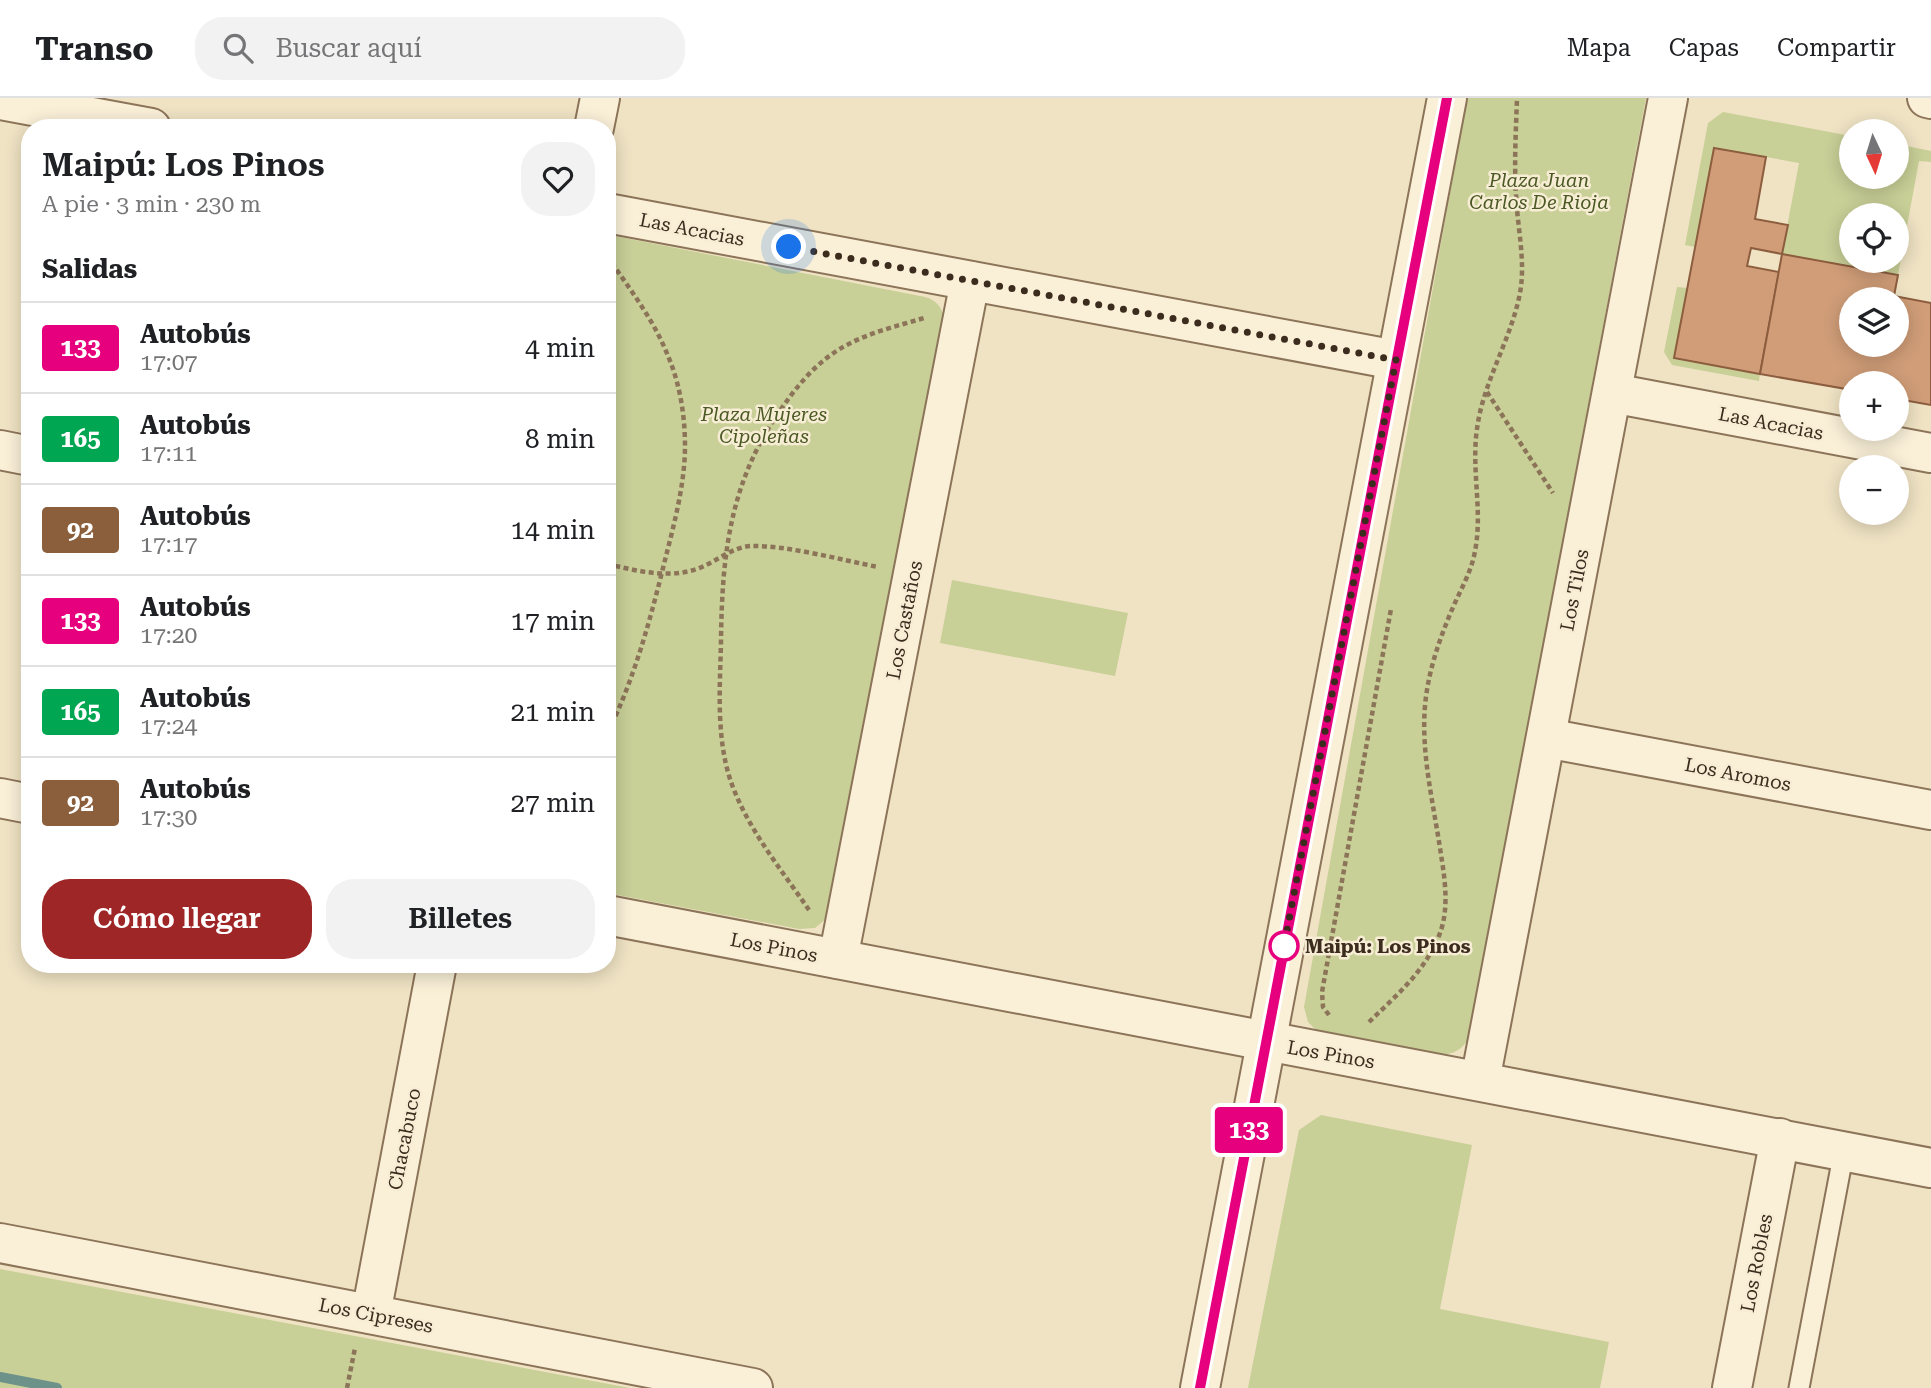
<!DOCTYPE html>
<html lang="es">
<head>
<meta charset="utf-8">
<style>
  body { margin:0; font-family:"Roboto Serif",serif; background:#f2f2f2; color:#202124; height:100vh; display:flex; flex-direction:column; font-size:26px; white-space:nowrap }
  * { box-sizing:border-box; margin:0 }
  p { font-size:23px; color:#757577 }
  .icon { flex:none; width:38px; height:38px; fill:none; stroke:currentColor; stroke-width:2; stroke-linecap:round; stroke-linejoin:round }
  .map { position:relative; flex:1; overflow:hidden }
  .side { position:absolute; left:21px; top:21px; width:595px; height:854px; display:flex; flex-direction:column; background:#fff; border-radius:28px; box-shadow:0 4px 18px #0003 }
  .side>* { flex:none }
  .badge { padding:0 14px; border-radius:5px; font-size:24px; line-height:46px }
  .needle { width:46px; rotate:176deg }
  .fabs { position:absolute; left:1839px; top:21px; display:grid; gap:14px }
  .fabs a { display:grid; place-items:center; width:70px; height:70px; border-radius:50%; background:#fff; box-shadow:0 4px 18px #0003; font-size:35px }
  .you { position:absolute; width:35px; height:35px; margin:-18px; border:5px solid #fff; border-radius:50%; background:#1a73e8; box-shadow:0 0 0 10px #1a73e833 }
  .map>.badge { position:absolute; translate:-50% -50%; box-shadow:0 0 0 4px #fff }
  h2 { padding:0 21px; font-size:26px; line-height:63px }
  .round { display:grid; place-items:center; flex:none; width:74px; height:74px; border-radius:28px; background:#f2f2f2 }
  .overview { display:flex; align-items:center; justify-content:space-between; height:119px; padding:0 21px }
  h1 { font-size:33px; font-weight:600; line-height:52px }
  .action { display:flex; gap:14px; margin-top:auto; padding:14px 21px }
  .action a { flex:1; height:80px; border-radius:28px; background:#9e2627; color:#fff; font-size:28px; font-weight:600; line-height:80px; text-align:center }
  .action a+a { background:#f2f2f2; color:#202124 }
  ul { padding:0; list-style:none }
  li { display:flex; align-items:center; gap:21px; height:91px; padding:0 21px; border-top:2px solid #e0e0e0 }
  li div { flex:1 }
  li b { display:block; font-size:26px }
  li em { font-style:normal }
  li .badge { min-width:77px; font-weight:700; text-align:center }
  header { display:flex; align-items:center; gap:42px; box-sizing:border-box; height:98px; padding:0 35px; background:#fff; border-bottom:2px solid #e0e0e0 }
  header strong { font-size:33px }
  nav { display:flex; gap:38px; margin-inline-start:auto; font-size:24px }
  .search { width:490px; height:63px; background:#f2f2f2; display:flex; align-items:center; gap:18px; box-sizing:border-box; padding:0 24px; border-radius:28px; color:#757577; font-size:26px }
  .map>svg:first-child { display:block }
</style>
</head>
<body>
<header>
<strong>Transo</strong>
<div class="search"><svg class="icon" aria-label="search" viewBox="0 0 24 24"><circle cx="10" cy="10" r="6"/><path d="M15 15l6 6"/></svg>Buscar aquí</div>
<nav><a>Mapa</a><a>Capas</a><a>Compartir</a></nav>
</header>
<div class="map">
<svg width="1931" height="1290" viewBox="0 0 1931 1290">
  <rect width="100%" height="100%" fill="#f0e3c4"/>
  <!-- green -->
  <g fill="#c8cf97" fill-rule="evenodd">
    <path d="M1467,0H1646L1470,935C1466,949 1457,955 1443,957L1318,934L1308,924L1304,909Z"/>
    <path d="M1723,14L1851,38L1852,79H1897V46L1931,53V64L1919,63L1898,177L1782,156L1799,65L1715,50L1695,149L1685,147L1708,25ZM1852,117H1897V163H1852Z"/>
    <path d="M615,138L925,199C936,202 942,209 944,220L827,820L815,830L799,831L607,795V140Z"/>
    <path d="M1677,189L1688,190L1760,275L1759,283L1672,267L1664,254Z"/>
    <path d="M952,482L1128,515L1115,578L940,545Z"/>
    <path d="M1321,1017L1472,1047L1440,1211L1609,1244L1600,1290H1248L1299,1032Z"/>
    <path d="M0,1171L630,1290H0Z"/>
  </g>
  <g fill="none" stroke-linecap="round" stroke-linejoin="round">
    <!-- stream -->
    <path stroke="#6c9289" stroke-width="10" d="M0,1279L57,1290"/>
  </g>
  <!-- building -->
  <g fill="#d09d78" stroke="#8c5d3e" stroke-width="2" fill-rule="evenodd">
    <path d="M1714,50L1766,59L1755,121L1788,127L1782,156L1751,150L1747,168L1779,174L1760,276L1674,260Z"/>
    <path d="M1782,156L1898,177L1894,198L1931,205V307L1897,301V285H1852V292L1760,276ZM1852,201H1897V247H1852Z"/>
  </g>
  <g fill="none" stroke-linecap="round" stroke-linejoin="round">
    <defs>
      <path id="service" d="M1799,1290L1844,1053"/>
      <g id="minor">
        <path d="M0,2L151,30"/>
        <path d="M594,30L600,0"/>
        <path d="M607,115L1396,262"/>
        <path d="M1612,295L1931,355"/>
        <path d="M0,352L30,358"/>
        <path d="M1546,640L1931,712"/>
        <path d="M838,861L970,183"/>
        <path d="M1480,983L1668,0"/>
        <path d="M0,1145L753,1290"/>
        <path d="M371,1216L437,866"/>
        <path d="M1732,1290L1780,1040"/>
      </g>
      <g id="tertiary">
        <path d="M1927,0L1931,1"/>
        <path d="M0,700L30,706"/>
        <path d="M607,817L1931,1070"/>
        <path d="M1200,1290L1447,0"/>
      </g>
    </defs>
    <!-- service casing -->
    <use href="#service" stroke="#8c7459" stroke-width="23"/>
    <!-- minor casing -->
    <use href="#minor" stroke="#8c7459" stroke-width="42"/>
    <!-- tertiary casing -->
    <use href="#tertiary" stroke="#8c7459" stroke-width="42"/>
    <!-- path -->
    <g stroke="#8c7459" stroke-width="4.5" stroke-dasharray="5 3.5" stroke-linecap="butt">
      <path d="M607,158C629,190 654,222 668,258C680,286 685,318 685,348C685,384 675,423 666,458C651,519 635,580 607,636"/>
      <path d="M1487,294L1553,395"/>
      <path d="M607,466C638,473 671,482 702,469C718,462 733,449 751,448C786,447 842,462 878,469"/>
      <path d="M809,812C781,771 746,729 730,681C716,637 720,589 721,543C722,455 730,381 784,307C798,287 814,268 835,254C862,236 894,229 924,220"/>
      <path d="M1329,917L1323,909L1322,894L1391,511"/>
      <path d="M1369,924C1398,896 1430,869 1442,829C1449,803 1444,776 1440,750C1433,704 1421,655 1425,608C1428,573 1440,539 1454,507C1462,489 1472,472 1475,453C1483,413 1471,372 1477,331C1483,284 1511,242 1520,195C1526,162 1517,129 1516,95C1514,64 1516,32 1517,0"/>
      <path d="M347,1290L355,1250"/>
    </g>
    <!-- service -->
    <use href="#service" stroke="#faf0d8" stroke-width="19"/>
    <!-- minor -->
    <use href="#minor" stroke="#faf0d8" stroke-width="38"/>
    <!-- tertiary -->
    <use href="#tertiary" stroke="#faf0d8" stroke-width="38"/>
  </g>
  <g fill="none" stroke-linecap="round" stroke-linejoin="round">
    <defs>
      <path id="line" d="M1200,1290L1447,0"/>
    </defs>
    <!-- line casing -->
    <use href="#line" stroke="#fff" stroke-width="16"/>
    <!-- line -->
    <use href="#line" stroke="#e6007e" stroke-width="10"/>
    <!-- walk -->
    <path stroke="#3b2c1e" stroke-width="7" stroke-dasharray="0 12.6" d="M789,149L1396,262L1284,848"/>
  </g>
  <!-- markers -->
  <circle fill="#fff" stroke="#e6007e" stroke-width="3.5" cx="1284" cy="848" r="14"/>
  <g text-anchor="middle" stroke-width="5" stroke-linejoin="round" paint-order="stroke">
    <!-- park labels -->
    <g font-size="19" font-style="italic" fill="#4b5924" stroke="#f7edd4">
      <text x="1539" y="89">Plaza Juan<tspan x="1539" dy="22">Carlos De Rioja</tspan></text>
      <text x="764" y="323">Plaza Mujeres<tspan x="764" dy="22">Cipoleñas</tspan></text>
    </g>
    <!-- street labels -->
    <g font-size="19" fill="#3b2c1e" stroke="#f7edd4">
      <text transform="translate(692 131) rotate(11)" y="7">Las Acacias</text>
      <text transform="translate(1771 325) rotate(11)" y="7">Las Acacias</text>
      <text transform="translate(1574 492) rotate(-79)" y="7">Los Tilos</text>
      <text transform="translate(904 522) rotate(-79)" y="7">Los Castaños</text>
      <text transform="translate(1738 676) rotate(11)" y="7">Los Aromos</text>
      <text transform="translate(774 849) rotate(11)" y="7">Los Pinos</text>
      <text transform="translate(1331 956) rotate(10)" y="7">Los Pinos</text>
      <text transform="translate(404 1041) rotate(-79)" y="7">Chacabuco</text>
      <text transform="translate(1756 1165) rotate(-79)" y="7">Los Robles</text>
      <text transform="translate(376 1217) rotate(11)" y="7">Los Cipreses</text>
    </g>
    <!-- stop labels -->
    <g font-size="19" font-weight="bold" fill="#3b2c1e" stroke="#f7edd4" text-anchor="start">
      <text x="1305" y="855">Maipú: Los Pinos</text>
    </g>
  </g>
</svg>
<div class="fabs">
<a><svg class="needle" viewBox="-14 -14 28 28"><path d="M0-13l5 13h-10z" fill="#e53935"/><path d="M0 13l5-13h-10z" fill="#757577"/></svg></a>
<a><svg class="icon" aria-label="locate" viewBox="0 0 24 24"><circle cx="12" cy="12" r="6"/><path d="M12 2v4M12 18v4M2 12h4M18 12h4"/></svg></a>
<a><svg class="icon" aria-label="layers" viewBox="0 0 24 24"><path d="M12 4l9 5-9 5-9-5zM3 14l9 5 9-5"/></svg></a>
<a>+</a>
<a>−</a>
</div>
<div class="you" style="left:789px;top:149px"></div>
<b class="badge" style="left:1249px;top:1032px;background:#e6007e;color:#fff">133</b>
<section class="side">
<div class="overview"><div><h1>Maipú: Los Pinos</h1><p>A pie · 3 min · 230 m</p></div><a class="round"><svg class="icon" aria-label="heart" viewBox="0 0 24 24"><path d="M12 20l-8-8c-3-5 5-10 8-4 3-6 11-1 8 4z"/></svg></a></div>
<h2>Salidas</h2>
<ul>
<li><span class="badge" style="background:#e6007e;color:#fff">133</span><div><b>Autobús</b><p>17:07</p></div><em>4 min</em></li>
<li><span class="badge" style="background:#00a651;color:#fff">165</span><div><b>Autobús</b><p>17:11</p></div><em>8 min</em></li>
<li><span class="badge" style="background:#8b5e3c;color:#fff">92</span><div><b>Autobús</b><p>17:17</p></div><em>14 min</em></li>
<li><span class="badge" style="background:#e6007e;color:#fff">133</span><div><b>Autobús</b><p>17:20</p></div><em>17 min</em></li>
<li><span class="badge" style="background:#00a651;color:#fff">165</span><div><b>Autobús</b><p>17:24</p></div><em>21 min</em></li>
<li><span class="badge" style="background:#8b5e3c;color:#fff">92</span><div><b>Autobús</b><p>17:30</p></div><em>27 min</em></li>
</ul>
<div class="action"><a>Cómo llegar</a><a>Billetes</a></div>
</section>
</div>
</body>
</html>
